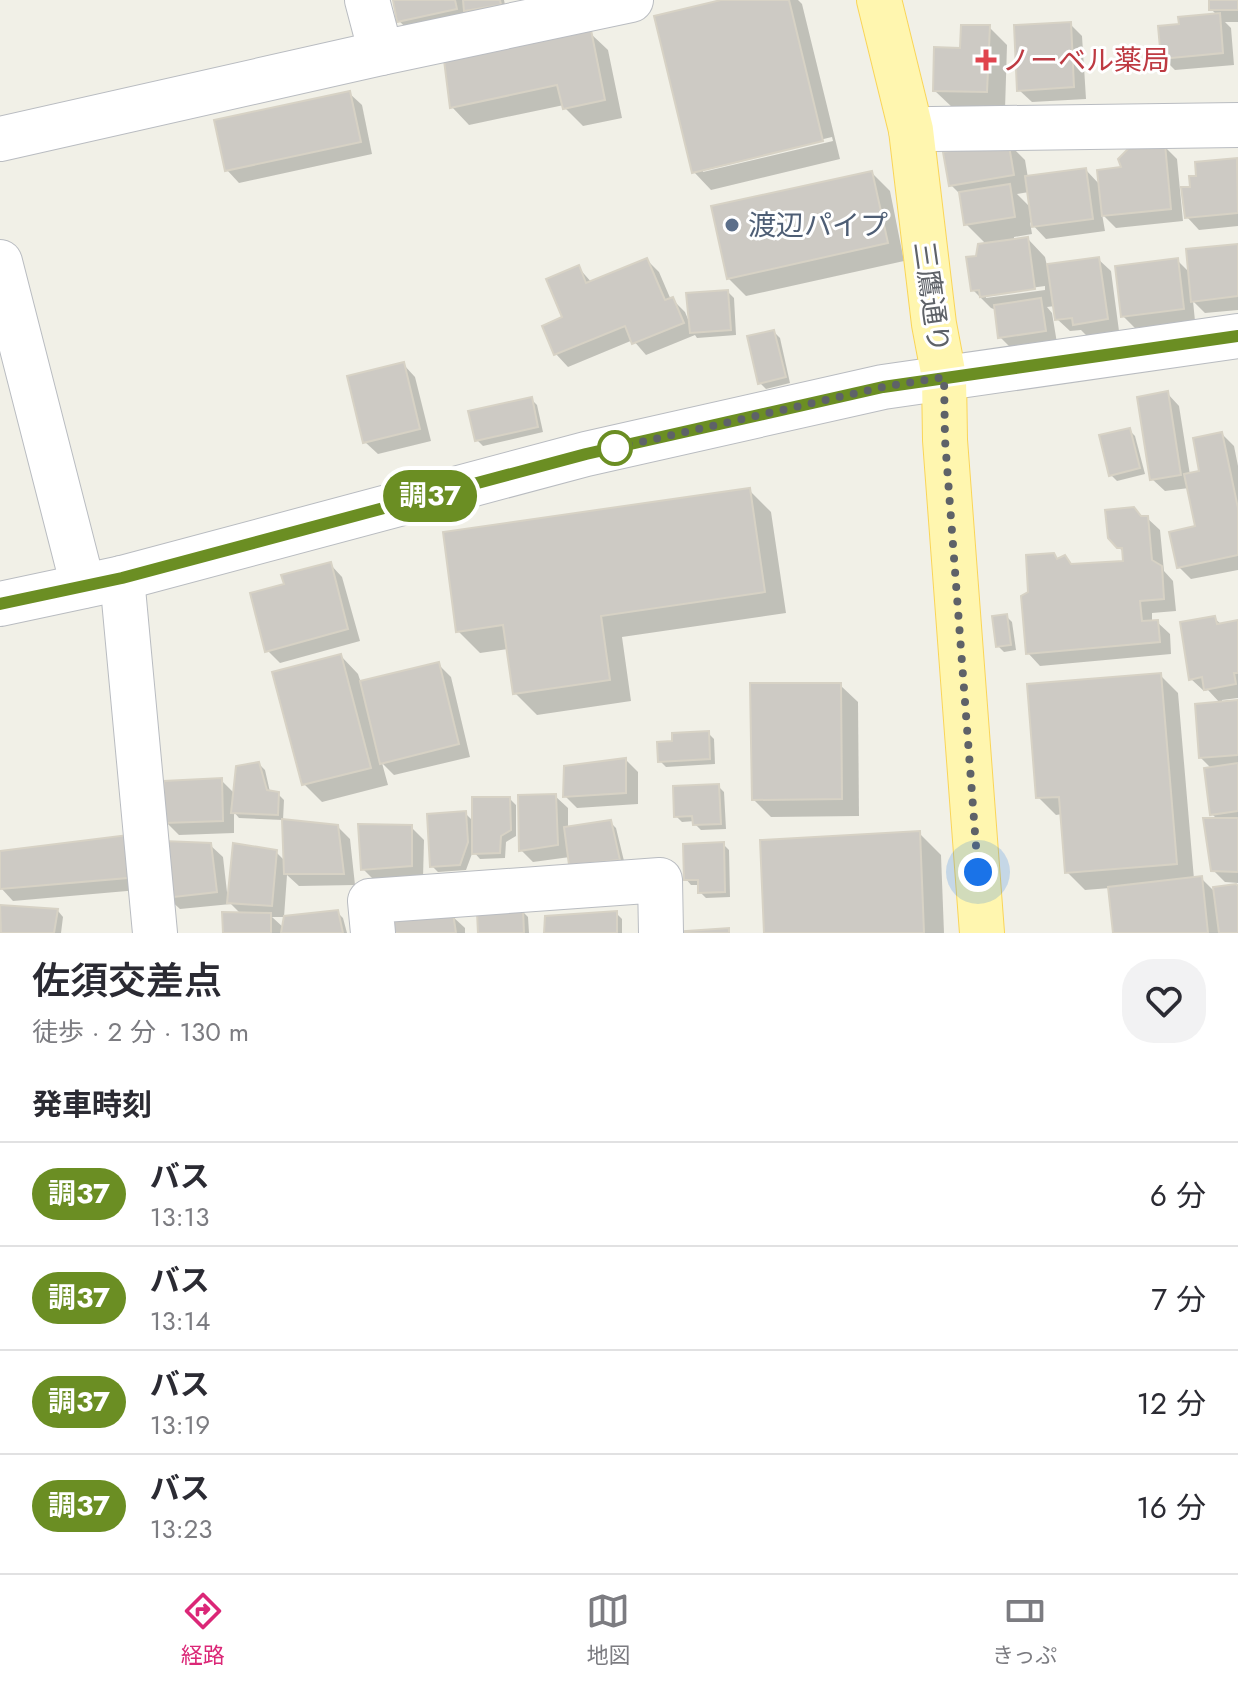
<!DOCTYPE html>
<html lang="ja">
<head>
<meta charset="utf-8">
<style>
  body { margin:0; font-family:Jost,"Noto Sans JP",sans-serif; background:#f2f2f3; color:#2b2b33; height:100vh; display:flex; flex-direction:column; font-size:30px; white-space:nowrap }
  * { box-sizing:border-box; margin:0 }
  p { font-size:26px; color:#7c7c81 }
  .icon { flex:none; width:44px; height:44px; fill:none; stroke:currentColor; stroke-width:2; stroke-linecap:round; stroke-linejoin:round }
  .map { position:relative; height:933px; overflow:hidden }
  .details { display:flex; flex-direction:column; background:#fff; flex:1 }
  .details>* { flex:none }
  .badge { padding:0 16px; border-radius:26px; font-size:28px; line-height:52px }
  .you { position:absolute; width:40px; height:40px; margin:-20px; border:6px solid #fff; border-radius:50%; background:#1a73e8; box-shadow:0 0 0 12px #1a73e833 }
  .map>.badge { position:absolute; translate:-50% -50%; box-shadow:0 0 0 4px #fff }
  h2 { padding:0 32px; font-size:30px; line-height:72px }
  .round { display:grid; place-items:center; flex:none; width:84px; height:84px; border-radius:32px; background:#f2f2f3 }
  .head { display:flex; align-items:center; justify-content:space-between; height:136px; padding:0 32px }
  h1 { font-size:38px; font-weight:600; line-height:60px }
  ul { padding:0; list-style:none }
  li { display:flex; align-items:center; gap:24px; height:104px; padding:0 32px; border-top:2px solid #e1e1e2 }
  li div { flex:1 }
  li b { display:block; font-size:30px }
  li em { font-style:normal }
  li .badge { min-width:88px; font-weight:700; text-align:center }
  .menu { display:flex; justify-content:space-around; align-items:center; height:112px; border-top:2px solid #e1e1e2; background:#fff; font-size:22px; color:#7c7c81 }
  .menu a { display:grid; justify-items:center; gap:4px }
  .menu .current { color:#db2777 }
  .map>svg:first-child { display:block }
</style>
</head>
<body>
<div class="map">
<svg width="1238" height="933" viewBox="0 0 1238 933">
  <rect width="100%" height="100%" fill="#f1f0e7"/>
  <!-- shadow -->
  <g fill="#0003" fill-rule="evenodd">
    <path d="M395,0H504L506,10L472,16L466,9L469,21L412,33L399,21Z"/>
    <path d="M730,0H798L802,4L840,159L711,190L694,172ZM832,137L833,141L703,172V168Z"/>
    <path d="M1211,0H1238V22H1225L1231,28L1234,65L1175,70L1163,58L1181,26L1218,16L1211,9Z"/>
    <path d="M1070,24L1082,36L1086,99L1032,102L1019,90Z"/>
    <path d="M989,27L1007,45L1005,109L953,108L935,91L962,50Z"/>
    <path d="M590,33L608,50L622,118L583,126L565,108L564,105L469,125L452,107Z"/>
    <path d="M349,93L362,105L372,154L239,183L227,170Z"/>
    <path d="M1008,143L1025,160L1028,178L1086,170L1100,185L1124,169L1164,146L1177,159L1183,221L1116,228L1102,214L1105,231L1046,239L1030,222L1032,234L1014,237V241L1028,239L1045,257L1047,266L1098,259L1111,271L1119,331L1087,336L1081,330L1070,331L1057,319L1055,306L1047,307L1052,313L1057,343L1013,350L1000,337L996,310L991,308L973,290L978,258L987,245L966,224L962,196L951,185ZM1029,192L1031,208L1017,194ZM1045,286V290L986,298V294Z"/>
    <path d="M1236,160L1238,162V226L1199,230L1187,217L1192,189Z"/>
    <path d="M872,173L890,191L904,261L746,296L728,278Z"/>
    <path d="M1238,246V310L1205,313L1193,301L1195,321L1135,328L1123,316L1177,260L1190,273Z"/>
    <path d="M647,260L659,272L671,300H673L685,312L690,324L728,292L734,298L736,335L697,338L695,335L646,355L633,340L568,367L556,354L578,267L592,283Z"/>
    <path d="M774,332L780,338L790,383L766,389L760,383Z"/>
    <path d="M403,364L415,377L431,441L378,454L365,442Z"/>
    <path d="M1167,393L1179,406L1190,475L1202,472L1222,434L1234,446L1238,466V570L1191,579L1179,567L1197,528L1189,488L1165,491L1152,479Z"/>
    <path d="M531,399L537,405L543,432L483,446L477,440Z"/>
    <path d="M1129,430L1135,436L1145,474L1117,481L1111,475Z"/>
    <path d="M749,490L771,512L786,613L622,637L631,701L537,715L515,693L508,649L480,653L458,631Z"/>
    <path d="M1143,518H1147L1160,530L1164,571L1173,581L1176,611L1152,613V622H1157L1170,634L1171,654L1040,666L1028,653L1030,593L1053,555L1059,560L1065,557L1074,566L1125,563V553L1118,547Z"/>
    <path d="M330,564L342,577L360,641L280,663L267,650L286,586Z"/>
    <path d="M1006,616L1012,622L1016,650L1004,652L998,646Z"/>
    <path d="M1214,618L1222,625L1238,622V698L1222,700V704L1238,702V883L1225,882L1213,870L1218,820L1212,814V769L1201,758L1221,704L1208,690L1204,691L1191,679Z"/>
    <path d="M341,656L358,674L361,683L438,664L451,677L470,757L394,775L382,763L388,785L322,802L304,784Z"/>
    <path d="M1160,675L1178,693L1194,879L1201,878L1216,893L1238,888V933H1115L1110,888L1085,890L1067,872L1062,814L1056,815L1038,797Z"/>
    <path d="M840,685L858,702L859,816L771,817L754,800Z"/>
    <path d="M708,733L714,739L715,764L666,767L660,761Z"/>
    <path d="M626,760L638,772V804L577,808L565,796Z"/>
    <path d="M259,764L265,770L270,792L278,794L284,800L283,820L239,818L234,812V833L179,835L166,822L221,780L235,794Z"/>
    <path d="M718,786L724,792L726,829L701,830L695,824V821L682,822L676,816Z"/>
    <path d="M555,796L568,808V828L610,822L616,828L625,865L577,870L570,857L533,862L521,850Z"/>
    <path d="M510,799L516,805V836L506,842L505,858L480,859L473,851L466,870L438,872L432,866L465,813L474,822Z"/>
    <path d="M337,826L350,839L355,885L299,886L287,875L284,917H272L284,928L337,912L343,918L347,933H225L241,914L231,904L180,909L167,897L210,845L223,857L228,901L276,852L286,862Z"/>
    <path d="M411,827L424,840L423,878L376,882L363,869Z"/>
    <path d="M919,833L941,855L944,933H766Z"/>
    <path d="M127,838L150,889L13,901L1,888L0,853Z"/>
    <path d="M723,844L729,850L730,897L706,898L700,892V885H691L686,879Z"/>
    <path d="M58,911L63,917L61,933H3Z"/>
    <path d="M522,911L528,917L529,933H480Z"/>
    <path d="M616,913L622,919V933H546Z"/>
    <path d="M452,916L465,928V933H388Z"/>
  </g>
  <!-- building -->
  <g fill="#cdcac4" stroke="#d7d2c5" stroke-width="2">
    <path d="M393,0H455L457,9L397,22Z"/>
    <path d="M463,0H500L501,5L464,11Z"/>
    <path d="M721,0H789L823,141L692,173L654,16Z"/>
    <rect x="1209" y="0" width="29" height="10"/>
    <path d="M1220,13L1223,53L1161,59L1158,26L1179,24L1178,17Z"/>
    <path d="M1071,22L1074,87L1017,91L1014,25Z"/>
    <path d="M961,25H990L987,92L933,91L934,47L960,48Z"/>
    <path d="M591,30L605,100L563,109L557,85L450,108L444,60Z"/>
    <path d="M350,91L361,142L225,171L214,120Z"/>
    <path d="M1008,140L1014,175L949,186L943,152Z"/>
    <path d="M1165,144L1171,209L1102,216L1097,170L1121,167L1118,159L1129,148Z"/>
    <path d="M1237,158L1238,213L1185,218L1181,187H1190L1189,176H1196L1195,162Z"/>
    <path d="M1086,168L1093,219L1032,227L1025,176Z"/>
    <path d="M872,171L888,243L727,279L711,206Z"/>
    <path d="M1010,184L1015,217L964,225L959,192Z"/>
    <path d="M1028,237L1035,289L980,297L979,290L971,291L966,257L976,256L978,244Z"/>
    <path d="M1238,244V296L1191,302L1186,249Z"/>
    <path d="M1099,257L1108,319L1073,325L1072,318L1055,320L1047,264Z"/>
    <path d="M647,258L665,300L673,297L684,323L632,344L625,326L554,355L542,326L562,317L546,279L579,265L586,283Z"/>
    <path d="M1178,258L1184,309L1121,317L1115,266Z"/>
    <path d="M728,290L731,330L690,333L686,293Z"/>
    <path d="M1041,298L1046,331L998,338L994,305Z"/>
    <path d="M774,330L786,377L758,384L747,336Z"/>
    <path d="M404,362L420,429L363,443L347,376Z"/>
    <path d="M1168,391L1181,475L1150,480L1137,397Z"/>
    <path d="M532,397L538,427L475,441L468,411Z"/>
    <path d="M1130,428L1140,468L1109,476L1099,435Z"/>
    <path d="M1222,432L1238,508V555L1177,568L1169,532L1195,526L1184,474L1199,471L1193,438Z"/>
    <path d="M750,488L765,592L601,616L610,680L513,694L503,625L456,632L443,532Z"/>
    <path d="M1134,507L1141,516H1148L1152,560L1162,566L1164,599L1140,601L1142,621L1158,620L1160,642L1026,654L1021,596L1028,592L1026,555L1054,553L1057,559L1065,555L1071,564L1123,561L1122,548H1117L1108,538L1105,510Z"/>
    <path d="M331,562L348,629L265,652L250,593L284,584L281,575Z"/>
    <path d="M1007,614L1011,645L996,647L992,616Z"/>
    <path d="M1215,616L1217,624L1238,620V673H1234L1236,684L1204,690L1202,677L1189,680L1180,622Z"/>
    <path d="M341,654L371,768L302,785L272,672Z"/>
    <path d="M439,662L459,744L380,764L360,681Z"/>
    <path d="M1161,673L1177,864L1065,873L1059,797L1036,798L1027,684Z"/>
    <path d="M750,683H841L842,799L752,800Z"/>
    <path d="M1238,700V755L1199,758L1195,704Z"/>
    <path d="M709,731L710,759L658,762L657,742L672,741V733Z"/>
    <path d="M626,758V793L563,797L564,766Z"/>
    <path d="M259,762L267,790L279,792L278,815L231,813L236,766Z"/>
    <path d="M1238,763V811L1210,815L1204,768Z"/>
    <path d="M222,778L223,821L164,823V781Z"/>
    <path d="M719,784L721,824L693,825L692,816L674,817L673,786Z"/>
    <path d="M556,794L558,845L519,851L518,795Z"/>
    <path d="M472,797H510L511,830L501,836L500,853L472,854Z"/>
    <path d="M466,811L468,842L460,865L430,867L427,814Z"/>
    <path d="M1203,818H1238V872L1211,871Z"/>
    <path d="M282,819L338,825L344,874H284Z"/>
    <path d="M611,820L620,860L569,865L564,827Z"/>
    <path d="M358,824L412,825V866L361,870Z"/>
    <path d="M920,831L924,933H764L760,840Z"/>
    <path d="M128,835L139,877L0,889V851Z"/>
    <path d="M163,841L211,843L217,892L165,898Z"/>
    <path d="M724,842L725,892L698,893V880H684L683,844Z"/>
    <path d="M233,843L277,850L272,906L227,903Z"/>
    <path d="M1202,876L1208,933H1113L1108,887Z"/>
    <path d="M1236,884L1238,886V933H1219L1213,887Z"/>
    <path d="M0,905L58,909L54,933H1Z"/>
    <path d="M523,909L524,933H478L477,912Z"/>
    <path d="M338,910L343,933H281L284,916Z"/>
    <path d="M617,911V933H544L545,916Z"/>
    <path d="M222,912L271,913V933H223Z"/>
    <path d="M453,913L456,933H386L385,918Z"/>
    <path d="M729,928V933H673V932Z"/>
  </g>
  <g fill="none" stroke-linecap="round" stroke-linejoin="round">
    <defs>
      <g id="minor">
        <path d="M367,0L381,53"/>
        <path d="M911,130L932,129L1238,125"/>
        <path d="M0,139L381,53L631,0"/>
        <path d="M0,262L83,586"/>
        <path d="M122,578L155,933"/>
        <path d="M0,604L122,578L586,454L883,387L1238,336"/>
        <path d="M373,933L370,901L660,880L661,933"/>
      </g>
      <path id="major" d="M879,0L911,130L934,324L944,377L945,440L982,933"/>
    </defs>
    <!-- minor casing -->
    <use href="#minor" stroke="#b9bcc1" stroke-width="46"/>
    <!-- major casing -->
    <use href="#major" stroke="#fad558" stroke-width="46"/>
    <!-- minor -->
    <use href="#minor" stroke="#fff" stroke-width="44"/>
    <!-- major -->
    <use href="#major" stroke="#fff6af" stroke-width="44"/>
  </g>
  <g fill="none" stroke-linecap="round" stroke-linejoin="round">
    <defs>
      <path id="line" d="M0,604L122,578L586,454L883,387L1238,336"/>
    </defs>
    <!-- line casing -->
    <use href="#line" stroke="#fff" stroke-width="18"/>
    <!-- line -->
    <use href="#line" stroke="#6b8e23" stroke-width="12"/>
    <!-- walk -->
    <path stroke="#5e6268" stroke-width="8" stroke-dasharray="0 14.4" d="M615,448L883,387L944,377L945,440L978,872"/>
  </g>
  <!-- markers -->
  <path fill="#e0444e" stroke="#fff" stroke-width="3" d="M982 48h8v8h8v8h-8v8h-8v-8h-8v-8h8z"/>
  <circle fill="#5c6f8a" stroke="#fff" stroke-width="3" cx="732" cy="225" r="8"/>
  <circle fill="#fff" stroke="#6b8e23" stroke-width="4" cx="615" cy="448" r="16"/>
  <g text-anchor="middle" stroke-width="6" stroke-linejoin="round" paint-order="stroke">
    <!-- health labels -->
    <g font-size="28" fill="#be3a42" stroke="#fff" text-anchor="start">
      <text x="1002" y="70">ノーベル薬局</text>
    </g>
    <!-- service labels -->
    <g font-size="28" fill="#4e5e75" stroke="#fff" text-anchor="start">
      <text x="748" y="235">渡辺パイプ</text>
    </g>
    <!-- street labels -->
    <g font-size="28" fill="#5e6268" stroke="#fff">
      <text transform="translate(932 297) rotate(82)" y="10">三鷹通り</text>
    </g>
  </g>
</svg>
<div class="you" style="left:978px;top:872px"></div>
<b class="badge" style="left:430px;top:496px;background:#6b8e23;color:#fff">調37</b>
</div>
<section class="details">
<div class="head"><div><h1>佐須交差点</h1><p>徒歩 · 2 分 · 130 m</p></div><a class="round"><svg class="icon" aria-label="heart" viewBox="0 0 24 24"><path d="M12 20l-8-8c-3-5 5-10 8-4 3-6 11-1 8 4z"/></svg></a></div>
<h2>発車時刻</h2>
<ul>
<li><span class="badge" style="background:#6b8e23;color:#fff">調37</span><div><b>バス</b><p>13:13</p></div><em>6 分</em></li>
<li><span class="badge" style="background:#6b8e23;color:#fff">調37</span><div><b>バス</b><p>13:14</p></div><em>7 分</em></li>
<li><span class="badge" style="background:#6b8e23;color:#fff">調37</span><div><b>バス</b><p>13:19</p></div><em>12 分</em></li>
<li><span class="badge" style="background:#6b8e23;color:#fff">調37</span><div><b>バス</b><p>13:23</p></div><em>16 分</em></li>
</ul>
</section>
<nav class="menu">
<a class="current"><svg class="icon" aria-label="directions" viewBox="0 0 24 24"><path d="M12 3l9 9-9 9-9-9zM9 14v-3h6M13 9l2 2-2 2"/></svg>経路</a>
<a><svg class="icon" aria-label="map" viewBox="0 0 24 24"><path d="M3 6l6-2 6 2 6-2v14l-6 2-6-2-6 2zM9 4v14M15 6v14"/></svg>地図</a>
<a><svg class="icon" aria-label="tickets" viewBox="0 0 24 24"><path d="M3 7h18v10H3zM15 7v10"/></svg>きっぷ</a>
</nav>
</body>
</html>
